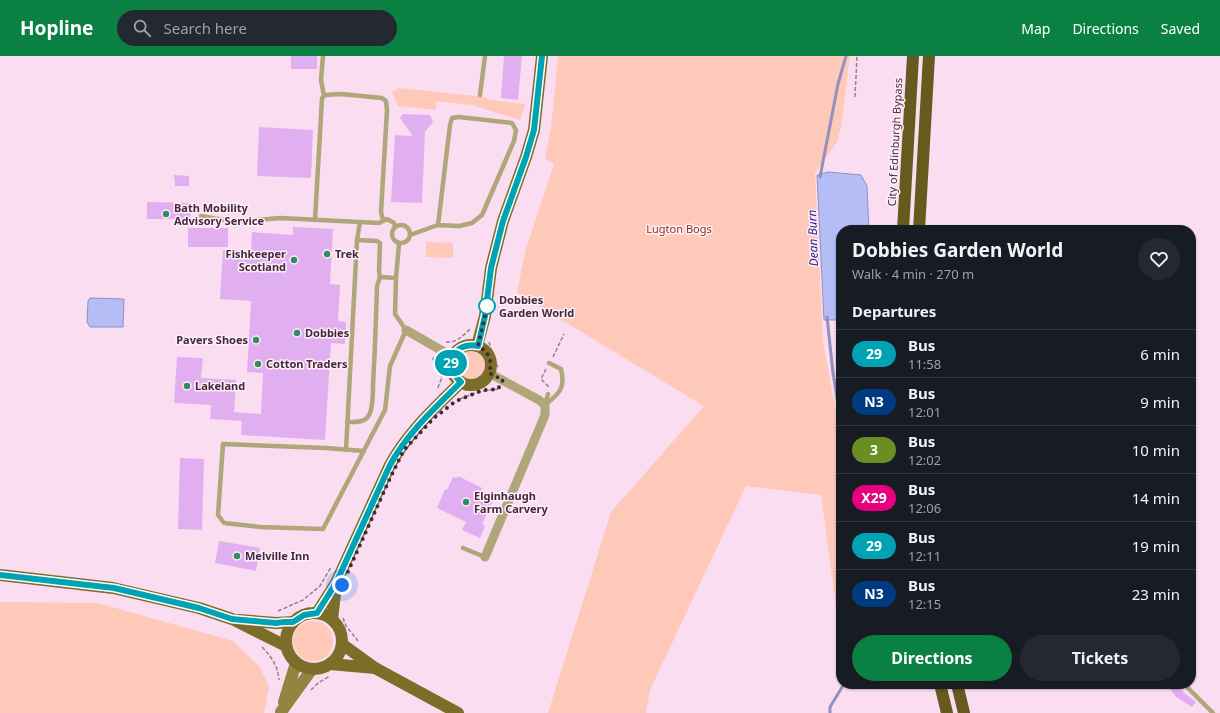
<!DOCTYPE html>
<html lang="en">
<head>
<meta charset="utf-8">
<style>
  body { margin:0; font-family:"Noto Sans",sans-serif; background:#242831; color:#f1f3f6; height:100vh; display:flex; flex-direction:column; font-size:15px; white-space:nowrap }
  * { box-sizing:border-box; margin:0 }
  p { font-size:13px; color:#9ea1a6 }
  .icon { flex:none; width:22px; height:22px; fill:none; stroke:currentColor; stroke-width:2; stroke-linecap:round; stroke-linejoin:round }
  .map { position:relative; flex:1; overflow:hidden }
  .drawer { position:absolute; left:836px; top:169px; width:360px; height:464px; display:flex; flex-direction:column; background:#171b24; border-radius:16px; box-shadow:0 1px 3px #0004 }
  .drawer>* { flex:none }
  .badge { padding:0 8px; border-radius:13px; font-size:14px; line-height:26px }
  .you { position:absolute; width:20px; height:20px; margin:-10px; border:3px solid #fff; border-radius:50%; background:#1a73e8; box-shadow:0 0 0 6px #1a73e833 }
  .map>.badge { position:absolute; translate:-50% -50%; box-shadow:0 0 0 2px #fff }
  h2 { padding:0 16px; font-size:15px; line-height:36px }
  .round { display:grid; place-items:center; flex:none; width:42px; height:42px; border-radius:21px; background:#242831 }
  .overview { display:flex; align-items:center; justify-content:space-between; height:68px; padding:0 16px }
  h1 { font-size:19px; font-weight:700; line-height:30px }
  .cta { display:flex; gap:8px; margin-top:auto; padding:8px 16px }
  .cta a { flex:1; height:46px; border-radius:24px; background:#0b8043; color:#fff; font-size:16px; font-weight:700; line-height:46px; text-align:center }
  .cta a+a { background:#242831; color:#f1f3f6 }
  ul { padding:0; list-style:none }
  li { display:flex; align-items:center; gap:12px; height:48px; padding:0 16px; border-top:1px solid #363941 }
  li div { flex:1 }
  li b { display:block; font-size:15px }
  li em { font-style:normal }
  li .badge { min-width:44px; font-weight:700; text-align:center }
  header { display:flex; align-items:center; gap:24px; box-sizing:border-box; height:56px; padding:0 20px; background:#0b8043; color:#fff }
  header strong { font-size:19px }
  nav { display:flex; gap:22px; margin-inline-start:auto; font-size:14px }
  .search { width:280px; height:36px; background:#242831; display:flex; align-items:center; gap:10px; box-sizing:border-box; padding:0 14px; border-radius:22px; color:#9ea1a6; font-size:15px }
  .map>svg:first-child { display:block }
</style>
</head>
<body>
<header>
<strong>Hopline</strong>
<div class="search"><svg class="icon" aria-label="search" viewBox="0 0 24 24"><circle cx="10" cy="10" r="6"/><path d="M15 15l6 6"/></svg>Search here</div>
<nav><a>Map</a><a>Directions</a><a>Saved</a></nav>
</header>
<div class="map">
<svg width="1220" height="657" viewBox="0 0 1220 657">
  <rect width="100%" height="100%" fill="#fbddf1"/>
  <!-- green -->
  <g fill="#fec9b8">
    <path d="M558,0H850L841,71L837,86L815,117L823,286L841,384V564L837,557L821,439L746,430L650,634L646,657H548L611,456L704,350L517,237L525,196L554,108L545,102L551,73Z"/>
    <path d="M399,32L484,41L489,44L525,48L520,64L472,49L437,45L435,54L398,50L392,36Z"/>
    <path d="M426,186L453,187V202L426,201Z"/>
    <circle cx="471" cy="309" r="14"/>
    <path d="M0,546L98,547L233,585L260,611L269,631L264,657H0Z"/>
    <circle cx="313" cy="585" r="20"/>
  </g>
  <!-- water -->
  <g fill="#b4bdf5" stroke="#9290be">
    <path d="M828,116L861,119L867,130L869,174H841V264H824L817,119Z"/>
    <path d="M90,242L124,243L123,271H90L87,266L88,245Z"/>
  </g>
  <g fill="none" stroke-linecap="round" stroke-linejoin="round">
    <!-- stream -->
    <g stroke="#9290be" stroke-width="3">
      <path d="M820,121L838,28L846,0"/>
      <path d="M827,261L833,317L841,366"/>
      <path d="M830,657V651L844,628"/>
    </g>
  </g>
  <!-- building -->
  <g fill="#e1aff0">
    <rect x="291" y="0" width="26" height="13"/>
    <path d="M504,0H522L518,44L501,42Z"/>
    <path d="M403,58L430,59L433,66L425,76L422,147L391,146L395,79L413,80L400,62Z"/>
    <path d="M259,71L313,74L311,122L257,120Z"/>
    <path d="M174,119L189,120V130H175Z"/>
    <path d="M147,146L191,147L190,163H147Z"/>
    <path d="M293,171L333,173L330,228L340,229L338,265L346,266L345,288L331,287L325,384L241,379L242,365L210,363L211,349L174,347L177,301L203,302L201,322L236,324L234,356L261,358L263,317L247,316L251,245L220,243L223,194L251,195L252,176L293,179Z"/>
    <rect x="188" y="172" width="40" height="19"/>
    <path d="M180,402L204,403L202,474L178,473Z"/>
    <path d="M458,420L482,432L481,434L495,440L482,468L485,470L480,482L462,474L466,466L437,452L445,433L447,434L453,421L457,422Z"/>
    <path d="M219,485L260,492L256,515L215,507Z"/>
    <path d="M1167,628H1177L1182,635L1196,646L1192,651L1176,641Z"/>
  </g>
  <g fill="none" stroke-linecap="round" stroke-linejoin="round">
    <!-- path -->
    <g stroke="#9a7d91" stroke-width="1.5" stroke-dasharray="4 2" stroke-linecap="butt">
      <path d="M855,41L857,0"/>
      <path d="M446,286C456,287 463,280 470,273"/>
      <path d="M489,286L495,306L498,311"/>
      <path d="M434,301L433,303L442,321L437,334"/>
      <path d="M553,301L564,278"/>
      <path d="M546,313L541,323L549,331"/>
      <path d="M460,343C473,337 485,334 499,333"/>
      <path d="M278,555L303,544L320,530L331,511"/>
      <path d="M343,562L346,570L358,585"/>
      <path d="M262,591C271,600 278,610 279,624"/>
      <path d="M311,634L318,627L330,620"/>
    </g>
    <!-- lane -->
    <g stroke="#afa67a" stroke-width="4.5">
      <path d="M323,0L321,24L324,40"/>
      <path d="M480,39L485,0"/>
      <path d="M201,160L229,165H244L280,162L379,167L387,163L394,167L395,171"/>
      <path d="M315,164L322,42L325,39L341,38L382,42L386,45L387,54L381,156L383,164H385"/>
      <circle cx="401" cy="178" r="9"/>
      <path d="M410,179L438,169L459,170L472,167L482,159L514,85L516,74L512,67L459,61L452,62L450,69L438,169"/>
      <path d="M357,184L377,185L380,187L379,215L380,221"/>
      <path d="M396,222L399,188"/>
      <path d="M545,349C559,338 566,332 561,313L549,307"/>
      <path d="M545,349L548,338"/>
      <path d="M347,366C355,366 365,367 369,359C373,352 373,337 373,328C375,296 376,263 377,230L380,221L396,222L395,258L406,274L390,310L385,354L323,473L260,471L224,467L218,459L223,388L326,392L364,395"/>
      <path d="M346,394L357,184L360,166"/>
      <path d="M463,492L485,501"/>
      <path d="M1186,628L1188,632L1213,657"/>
    </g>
    <!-- street -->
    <g stroke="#afa67a" stroke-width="9">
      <path d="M406,274L453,301"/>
      <path d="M485,501L545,359V349L539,344L489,317"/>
    </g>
    <!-- secondary -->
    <g stroke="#938540" stroke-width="12">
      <path d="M284,646L296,607"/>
      <path d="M281,656L312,613"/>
    </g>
    <!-- primary -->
    <g stroke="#7c6e28" stroke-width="12">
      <circle cx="471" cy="309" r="20"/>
      <path d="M477,290L485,260L491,212L503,165L526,101L534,74L542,0"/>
      <path d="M0,519L113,532L199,552L232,563L286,590"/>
      <circle cx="314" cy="585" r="28"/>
      <path d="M317,557L336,527L390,409C408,376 435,352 461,326"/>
      <path d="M332,563L336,530"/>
      <path d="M239,564L276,567L293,566"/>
      <path d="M342,588L375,612L458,657"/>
      <path d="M330,608L375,612"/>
    </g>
    <!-- highway -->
    <g stroke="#665a1e" stroke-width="12">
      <path d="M903,174L913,0"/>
      <path d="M919,174L929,0"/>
      <path d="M940,628L947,657"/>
      <path d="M957,628L964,657"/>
    </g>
  </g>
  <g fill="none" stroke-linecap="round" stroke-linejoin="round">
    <defs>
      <path id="line" d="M0,519L114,532L199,552L232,563L276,567L284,566H293L304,559L317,557L336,527L390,409C408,376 435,352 461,326C442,310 453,285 478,290L485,260L491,212L503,165L526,101L534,74L542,0"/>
    </defs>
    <!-- line casing -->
    <use href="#line" stroke="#fff" stroke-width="9"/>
    <!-- line -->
    <use href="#line" stroke="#00a3b4" stroke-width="6"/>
    <!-- walk -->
    <path stroke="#44283c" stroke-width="4" stroke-dasharray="0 7.2" d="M342,529L391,420L404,394L434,362L456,345L478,336L486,334L498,333L503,324L489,317C493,305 489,296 478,290L485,260L487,244V250"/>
  </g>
  <!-- markers -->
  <g fill="#358c60" stroke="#feeff9" stroke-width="1.5">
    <circle cx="166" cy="158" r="4"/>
    <circle cx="327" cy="198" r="4"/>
    <circle cx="294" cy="204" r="4"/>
    <circle cx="297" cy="277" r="4"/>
    <circle cx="256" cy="284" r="4"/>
    <circle cx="258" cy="308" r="4"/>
    <circle cx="187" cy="330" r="4"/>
    <circle cx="466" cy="446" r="4"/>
    <circle cx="237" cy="500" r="4"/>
  </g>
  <circle fill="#fff" stroke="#00a3b4" stroke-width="2" cx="487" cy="250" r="8"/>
  <g text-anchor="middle" stroke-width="3" stroke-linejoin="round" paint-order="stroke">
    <!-- street labels -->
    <g font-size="11" fill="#44283c" stroke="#feeff9">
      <text transform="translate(895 86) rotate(-87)" y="4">City of Edinburgh Bypass</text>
    </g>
    <!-- poi labels -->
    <g font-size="11" font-weight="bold" fill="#44283c" stroke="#feeff9" text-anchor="start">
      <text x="174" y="156">Bath Mobility<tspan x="174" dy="13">Advisory Service</tspan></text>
      <text x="286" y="202" text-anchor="end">Fishkeeper<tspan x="286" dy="13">Scotland</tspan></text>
      <text x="335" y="202">Trek</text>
      <text x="305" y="281">Dobbies</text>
      <text x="248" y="288" text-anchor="end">Pavers Shoes</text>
      <text x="266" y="312">Cotton Traders</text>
      <text x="195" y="334">Lakeland</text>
      <text x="474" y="444">Elginhaugh<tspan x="474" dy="13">Farm Carvery</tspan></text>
      <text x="245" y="504">Melville Inn</text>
    </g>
    <!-- park labels -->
    <g font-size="11" fill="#8e3212" stroke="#feeff9">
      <text x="679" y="177">Lugton Bogs</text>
    </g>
    <!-- stop labels -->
    <g font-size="11" font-weight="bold" fill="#44283c" stroke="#feeff9" text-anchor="start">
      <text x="499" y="248">Dobbies<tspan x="499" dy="13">Garden World</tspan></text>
    </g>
    <!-- water labels -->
    <g font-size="12" font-style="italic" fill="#2e248d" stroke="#feeff9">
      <text transform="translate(813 182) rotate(-92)" y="4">Dean Burn</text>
    </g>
  </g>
</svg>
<div class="you" style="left:342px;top:529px"></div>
<b class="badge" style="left:451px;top:307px;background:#00a3b4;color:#fff">29</b>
<section class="drawer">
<div class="overview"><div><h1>Dobbies Garden World</h1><p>Walk · 4 min · 270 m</p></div><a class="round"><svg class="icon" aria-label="heart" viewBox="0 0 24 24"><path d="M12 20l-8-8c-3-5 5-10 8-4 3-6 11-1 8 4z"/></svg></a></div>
<h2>Departures</h2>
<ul>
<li><span class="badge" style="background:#00a3b4;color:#fff">29</span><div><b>Bus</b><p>11:58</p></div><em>6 min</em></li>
<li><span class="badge" style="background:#003b80;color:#fff">N3</span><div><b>Bus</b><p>12:01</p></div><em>9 min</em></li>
<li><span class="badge" style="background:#6b8e23;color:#fff">3</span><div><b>Bus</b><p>12:02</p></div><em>10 min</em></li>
<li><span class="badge" style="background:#e6007e;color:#fff">X29</span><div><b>Bus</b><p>12:06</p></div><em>14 min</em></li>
<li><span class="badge" style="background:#00a3b4;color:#fff">29</span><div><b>Bus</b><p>12:11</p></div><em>19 min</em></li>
<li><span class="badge" style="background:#003b80;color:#fff">N3</span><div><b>Bus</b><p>12:15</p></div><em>23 min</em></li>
</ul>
<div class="cta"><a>Directions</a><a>Tickets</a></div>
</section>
</div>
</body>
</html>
